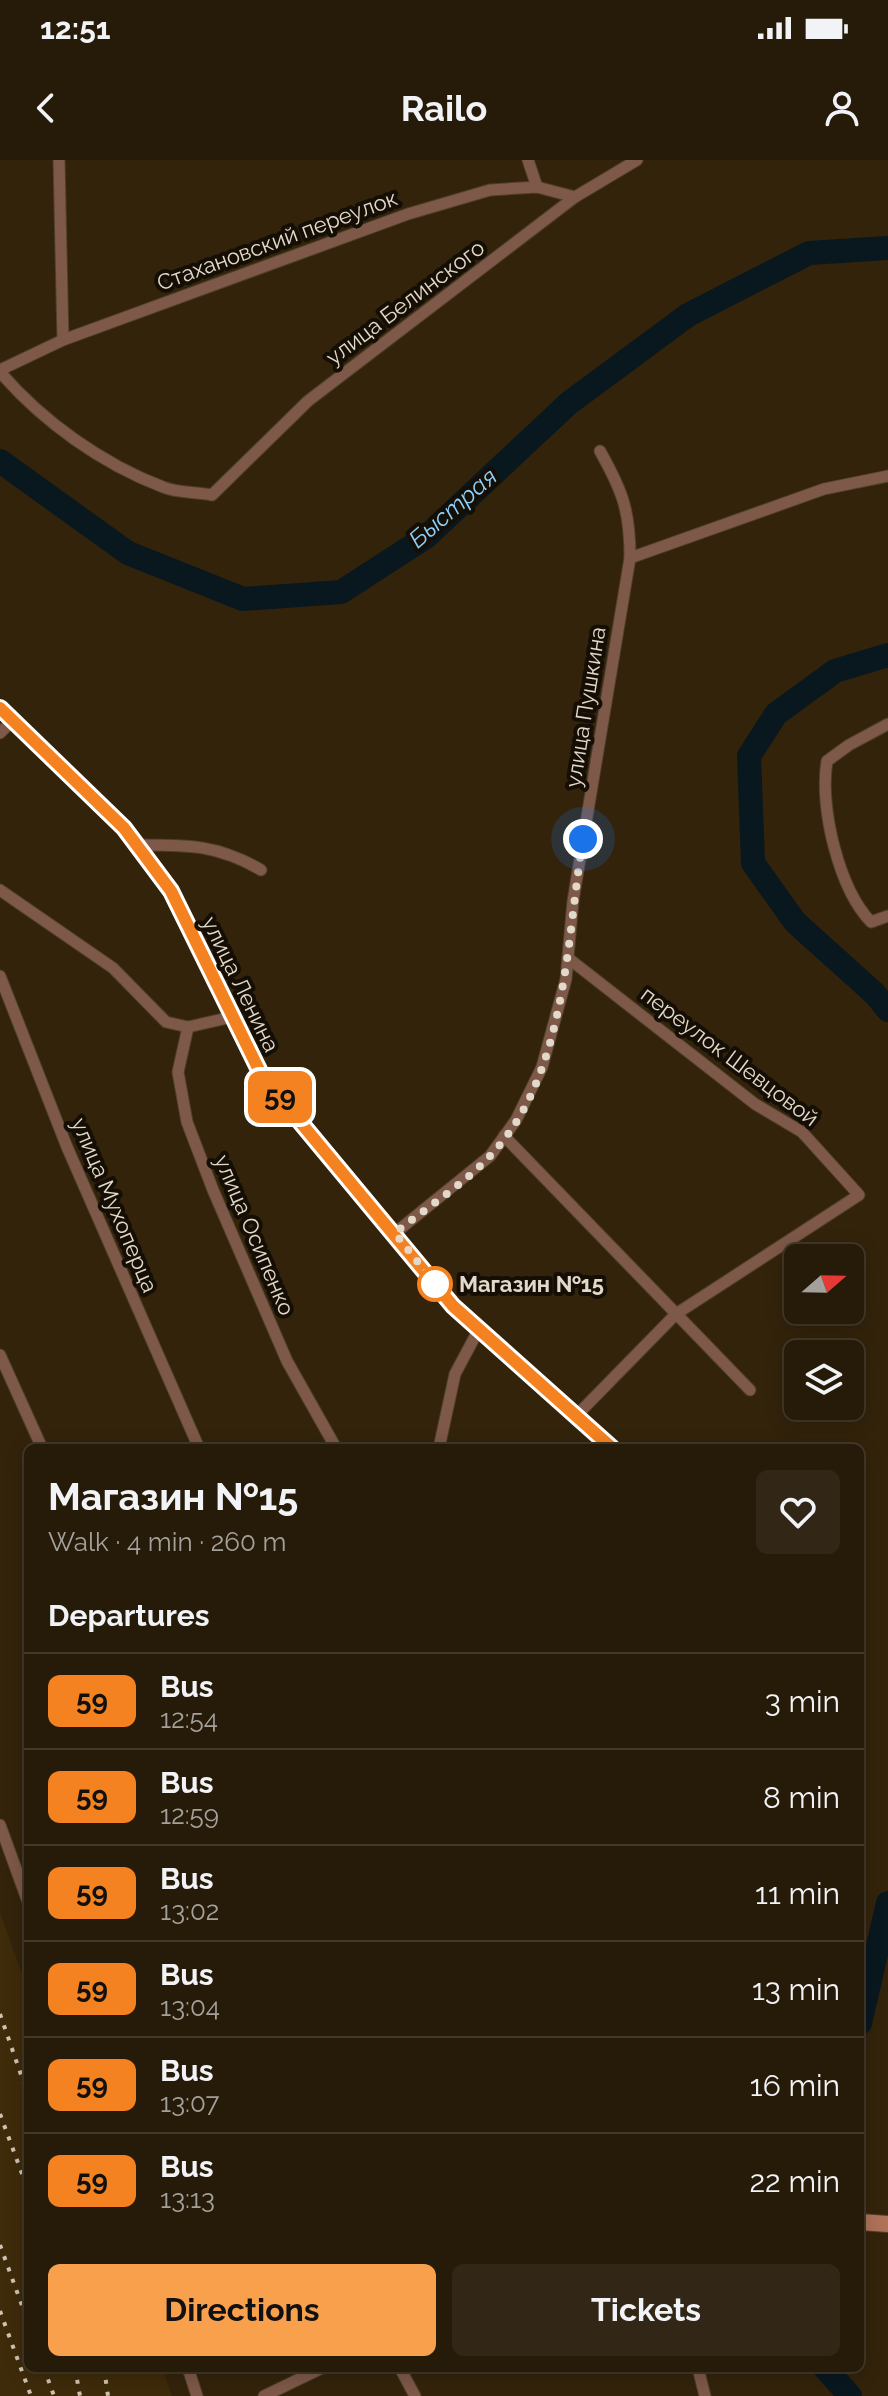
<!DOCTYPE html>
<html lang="en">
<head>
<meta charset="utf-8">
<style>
  body { margin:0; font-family:Raleway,sans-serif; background:#322716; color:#f1f3f6; height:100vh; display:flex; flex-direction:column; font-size:30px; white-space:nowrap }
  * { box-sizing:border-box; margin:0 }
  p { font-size:26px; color:#a4a19c }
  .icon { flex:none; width:44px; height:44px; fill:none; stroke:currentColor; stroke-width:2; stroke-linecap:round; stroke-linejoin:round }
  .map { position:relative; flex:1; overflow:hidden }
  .drawer { position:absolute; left:24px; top:1284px; width:840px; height:928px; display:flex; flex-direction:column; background:#261a08; border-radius:12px; box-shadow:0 4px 20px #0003,0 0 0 2px #423829 }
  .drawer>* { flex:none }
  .badge { padding:0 16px; border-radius:12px; font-size:28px; line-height:52px }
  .needle { width:52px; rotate:70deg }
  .controls { position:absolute; left:784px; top:1084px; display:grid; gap:16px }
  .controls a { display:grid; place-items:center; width:80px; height:80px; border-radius:12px; background:#261a08; box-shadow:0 4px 20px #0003,0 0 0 2px #423829; font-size:40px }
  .you { position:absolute; width:40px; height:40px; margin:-20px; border:6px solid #fff; border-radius:50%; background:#1a73e8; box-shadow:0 0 0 12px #1a73e833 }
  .map>.badge { position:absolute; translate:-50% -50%; box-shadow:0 0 0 4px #fff }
  h2 { padding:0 24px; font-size:30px; line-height:72px }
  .round { display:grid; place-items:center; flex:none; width:84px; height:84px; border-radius:12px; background:#322716 }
  .head { display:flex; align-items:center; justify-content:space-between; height:136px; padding:0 24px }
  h1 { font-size:38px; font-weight:700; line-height:60px }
  .button { display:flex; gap:16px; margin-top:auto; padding:16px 24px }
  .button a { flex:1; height:92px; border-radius:12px; background:#f9a04d; color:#111; font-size:32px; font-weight:700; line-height:92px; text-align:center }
  .button a+a { background:#322716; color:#f1f3f6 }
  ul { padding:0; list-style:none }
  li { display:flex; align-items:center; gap:24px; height:96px; padding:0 24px; border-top:2px solid #423829 }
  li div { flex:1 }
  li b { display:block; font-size:30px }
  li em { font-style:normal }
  li .badge { min-width:88px; font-weight:700; text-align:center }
  .status { display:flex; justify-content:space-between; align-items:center; height:56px; padding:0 40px; background:#261a08; direction:ltr }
  .status svg { height:22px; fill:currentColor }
  header { display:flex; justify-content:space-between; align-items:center; height:104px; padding:0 24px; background:#261a08; font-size:36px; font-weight:700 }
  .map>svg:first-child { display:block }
</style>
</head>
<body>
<div class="status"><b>12:51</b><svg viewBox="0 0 49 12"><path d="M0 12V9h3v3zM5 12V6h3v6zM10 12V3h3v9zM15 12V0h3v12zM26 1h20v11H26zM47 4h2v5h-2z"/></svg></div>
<header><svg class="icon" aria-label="back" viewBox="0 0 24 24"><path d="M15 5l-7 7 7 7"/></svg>Railo<svg class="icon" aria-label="person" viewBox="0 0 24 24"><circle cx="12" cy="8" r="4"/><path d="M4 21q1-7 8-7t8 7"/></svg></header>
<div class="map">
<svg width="888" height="2236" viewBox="0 0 888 2236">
  <rect width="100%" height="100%" fill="#33230b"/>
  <!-- built -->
  <path fill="#3e2b0a" d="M0,1752L28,1831V2208H162L172,2236H0Z"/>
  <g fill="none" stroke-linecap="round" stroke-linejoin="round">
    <!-- river -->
    <g stroke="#09171f" stroke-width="24">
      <path d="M0,301L128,393L243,439L341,432L426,377L569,243L688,155L809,93L888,88"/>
      <path d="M888,495L835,511L776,554L749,596L753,703L795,762L875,834L888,850"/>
      <path d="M860,1863L888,1743"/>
      <path d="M825,2208L850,2236"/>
    </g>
    <defs>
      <g id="street">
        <path d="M59,0L63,180"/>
        <path d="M528,0L537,27"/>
        <path d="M0,210L63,180L408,54L490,30L537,27L575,37"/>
        <path d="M0,212C42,261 102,304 163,327C177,333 196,332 212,335L308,241L575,37L637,0"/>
        <path d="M630,398L824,329L888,316"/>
        <path d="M888,564L849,585L827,601C819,647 839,729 871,762L888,756"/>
        <path d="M0,573L13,560"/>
        <path d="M137,685C187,685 217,684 261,710"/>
        <path d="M0,730L113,808L166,862L188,867L232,857"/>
        <path d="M568,798L755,944L802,972L859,1035L676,1154L576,1256"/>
        <path d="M0,816L67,987L199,1288"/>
        <path d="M188,867L178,912L187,962L213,1030L287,1201L336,1288"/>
        <path d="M504,976L750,1230"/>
        <path d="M395,1073L490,996L516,960L542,907L566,819L573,741L630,398C630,351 623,332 600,291"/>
        <path d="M0,1195L42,1288"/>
        <path d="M439,1288L455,1214L479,1169"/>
        <path d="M0,1665L28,1742"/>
        <path d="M188,2208L197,2236"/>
        <path d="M400,2208L415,2236"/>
        <path d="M698,2208L705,2236"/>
        <path d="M264,2236L322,2208"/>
      </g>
      <g id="secondary">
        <path d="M0,548L124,668L171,731L262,916L453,1146L612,1288"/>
        <path d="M860,2062L888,2064"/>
      </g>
    </defs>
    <!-- street casing -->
    <use href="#street" stroke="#4f402a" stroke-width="13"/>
    <!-- secondary casing -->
    <use href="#secondary" stroke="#4f402a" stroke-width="18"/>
    <!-- street -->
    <use href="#street" stroke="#7e5848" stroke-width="11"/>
    <!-- secondary -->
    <use href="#secondary" stroke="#ae7259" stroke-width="16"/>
    <!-- rail -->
    <g stroke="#cfc4b4" stroke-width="4" stroke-dasharray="4 8" stroke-linecap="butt">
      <path d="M0,1854L28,1935"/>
      <path d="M0,1954L28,2030"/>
      <path d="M0,2085L28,2162"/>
      <path d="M0,2151L31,2236"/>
      <path d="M44,2208L54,2236"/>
      <path d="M75,2208L80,2236"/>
      <path d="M104,2208L108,2236"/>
    </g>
  </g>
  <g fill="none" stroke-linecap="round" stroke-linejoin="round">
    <defs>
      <path id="line" d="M0,548L124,668L171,731L262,916L453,1146L612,1288"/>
    </defs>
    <!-- line casing -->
    <use href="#line" stroke="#fff" stroke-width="18"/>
    <!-- line -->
    <use href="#line" stroke="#f58220" stroke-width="12"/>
    <!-- walk -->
    <path stroke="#e3d9ca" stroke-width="8" stroke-dasharray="0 14.4" d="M435,1124L395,1073C426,1048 463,1025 490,996C567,915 566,782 583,679"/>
  </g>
  <!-- markers -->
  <circle fill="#fff" stroke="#f58220" stroke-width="4" cx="435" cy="1124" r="16"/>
  <g text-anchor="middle" stroke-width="8" stroke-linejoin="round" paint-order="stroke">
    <!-- street labels -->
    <g font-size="22" fill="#e3d9ca" stroke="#150e05">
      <text transform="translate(277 80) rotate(-20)" y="8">Стахановский переулок</text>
      <text transform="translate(405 142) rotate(-37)" y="8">улица Белинского</text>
      <text transform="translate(585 547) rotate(-81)" y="8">улица Пушкина</text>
      <text transform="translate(241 824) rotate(64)" y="8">улица Ленина</text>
      <text transform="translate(730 896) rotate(37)" y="8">переулок Шевцовой</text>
      <text transform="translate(115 1045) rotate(67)" y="8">улица Мухоперца</text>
      <text transform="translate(255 1075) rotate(67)" y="8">улица Осипенко</text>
    </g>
    <!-- stop labels -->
    <g font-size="22" font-weight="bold" fill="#e3d9ca" stroke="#150e05" text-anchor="start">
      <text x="459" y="1132">Магазин №15</text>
    </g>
    <!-- water labels -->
    <g font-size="24" font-style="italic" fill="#8cd2fd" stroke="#150e05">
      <text transform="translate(453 348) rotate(-41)" y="8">Быстрая</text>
    </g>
  </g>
</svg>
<div class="controls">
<a><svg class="needle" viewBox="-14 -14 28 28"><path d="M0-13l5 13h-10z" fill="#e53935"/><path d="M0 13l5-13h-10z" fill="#a4a19c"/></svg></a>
<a><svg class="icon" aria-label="layers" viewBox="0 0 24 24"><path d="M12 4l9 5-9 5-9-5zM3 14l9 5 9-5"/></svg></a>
</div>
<div class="you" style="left:583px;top:679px"></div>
<b class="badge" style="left:280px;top:937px;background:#f58220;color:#111">59</b>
<section class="drawer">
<div class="head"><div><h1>Магазин №15</h1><p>Walk · 4 min · 260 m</p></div><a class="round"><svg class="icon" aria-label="heart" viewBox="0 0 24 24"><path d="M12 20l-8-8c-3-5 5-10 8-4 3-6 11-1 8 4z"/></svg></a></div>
<h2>Departures</h2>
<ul>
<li><span class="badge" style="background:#f58220;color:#111">59</span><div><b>Bus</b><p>12:54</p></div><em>3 min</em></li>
<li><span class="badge" style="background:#f58220;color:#111">59</span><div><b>Bus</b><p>12:59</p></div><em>8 min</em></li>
<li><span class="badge" style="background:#f58220;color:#111">59</span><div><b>Bus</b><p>13:02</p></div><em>11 min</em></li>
<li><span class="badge" style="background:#f58220;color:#111">59</span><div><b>Bus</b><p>13:04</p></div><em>13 min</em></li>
<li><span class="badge" style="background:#f58220;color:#111">59</span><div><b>Bus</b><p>13:07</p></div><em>16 min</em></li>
<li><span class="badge" style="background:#f58220;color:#111">59</span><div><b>Bus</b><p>13:13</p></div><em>22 min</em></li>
</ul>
<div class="button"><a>Directions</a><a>Tickets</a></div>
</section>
</div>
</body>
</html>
